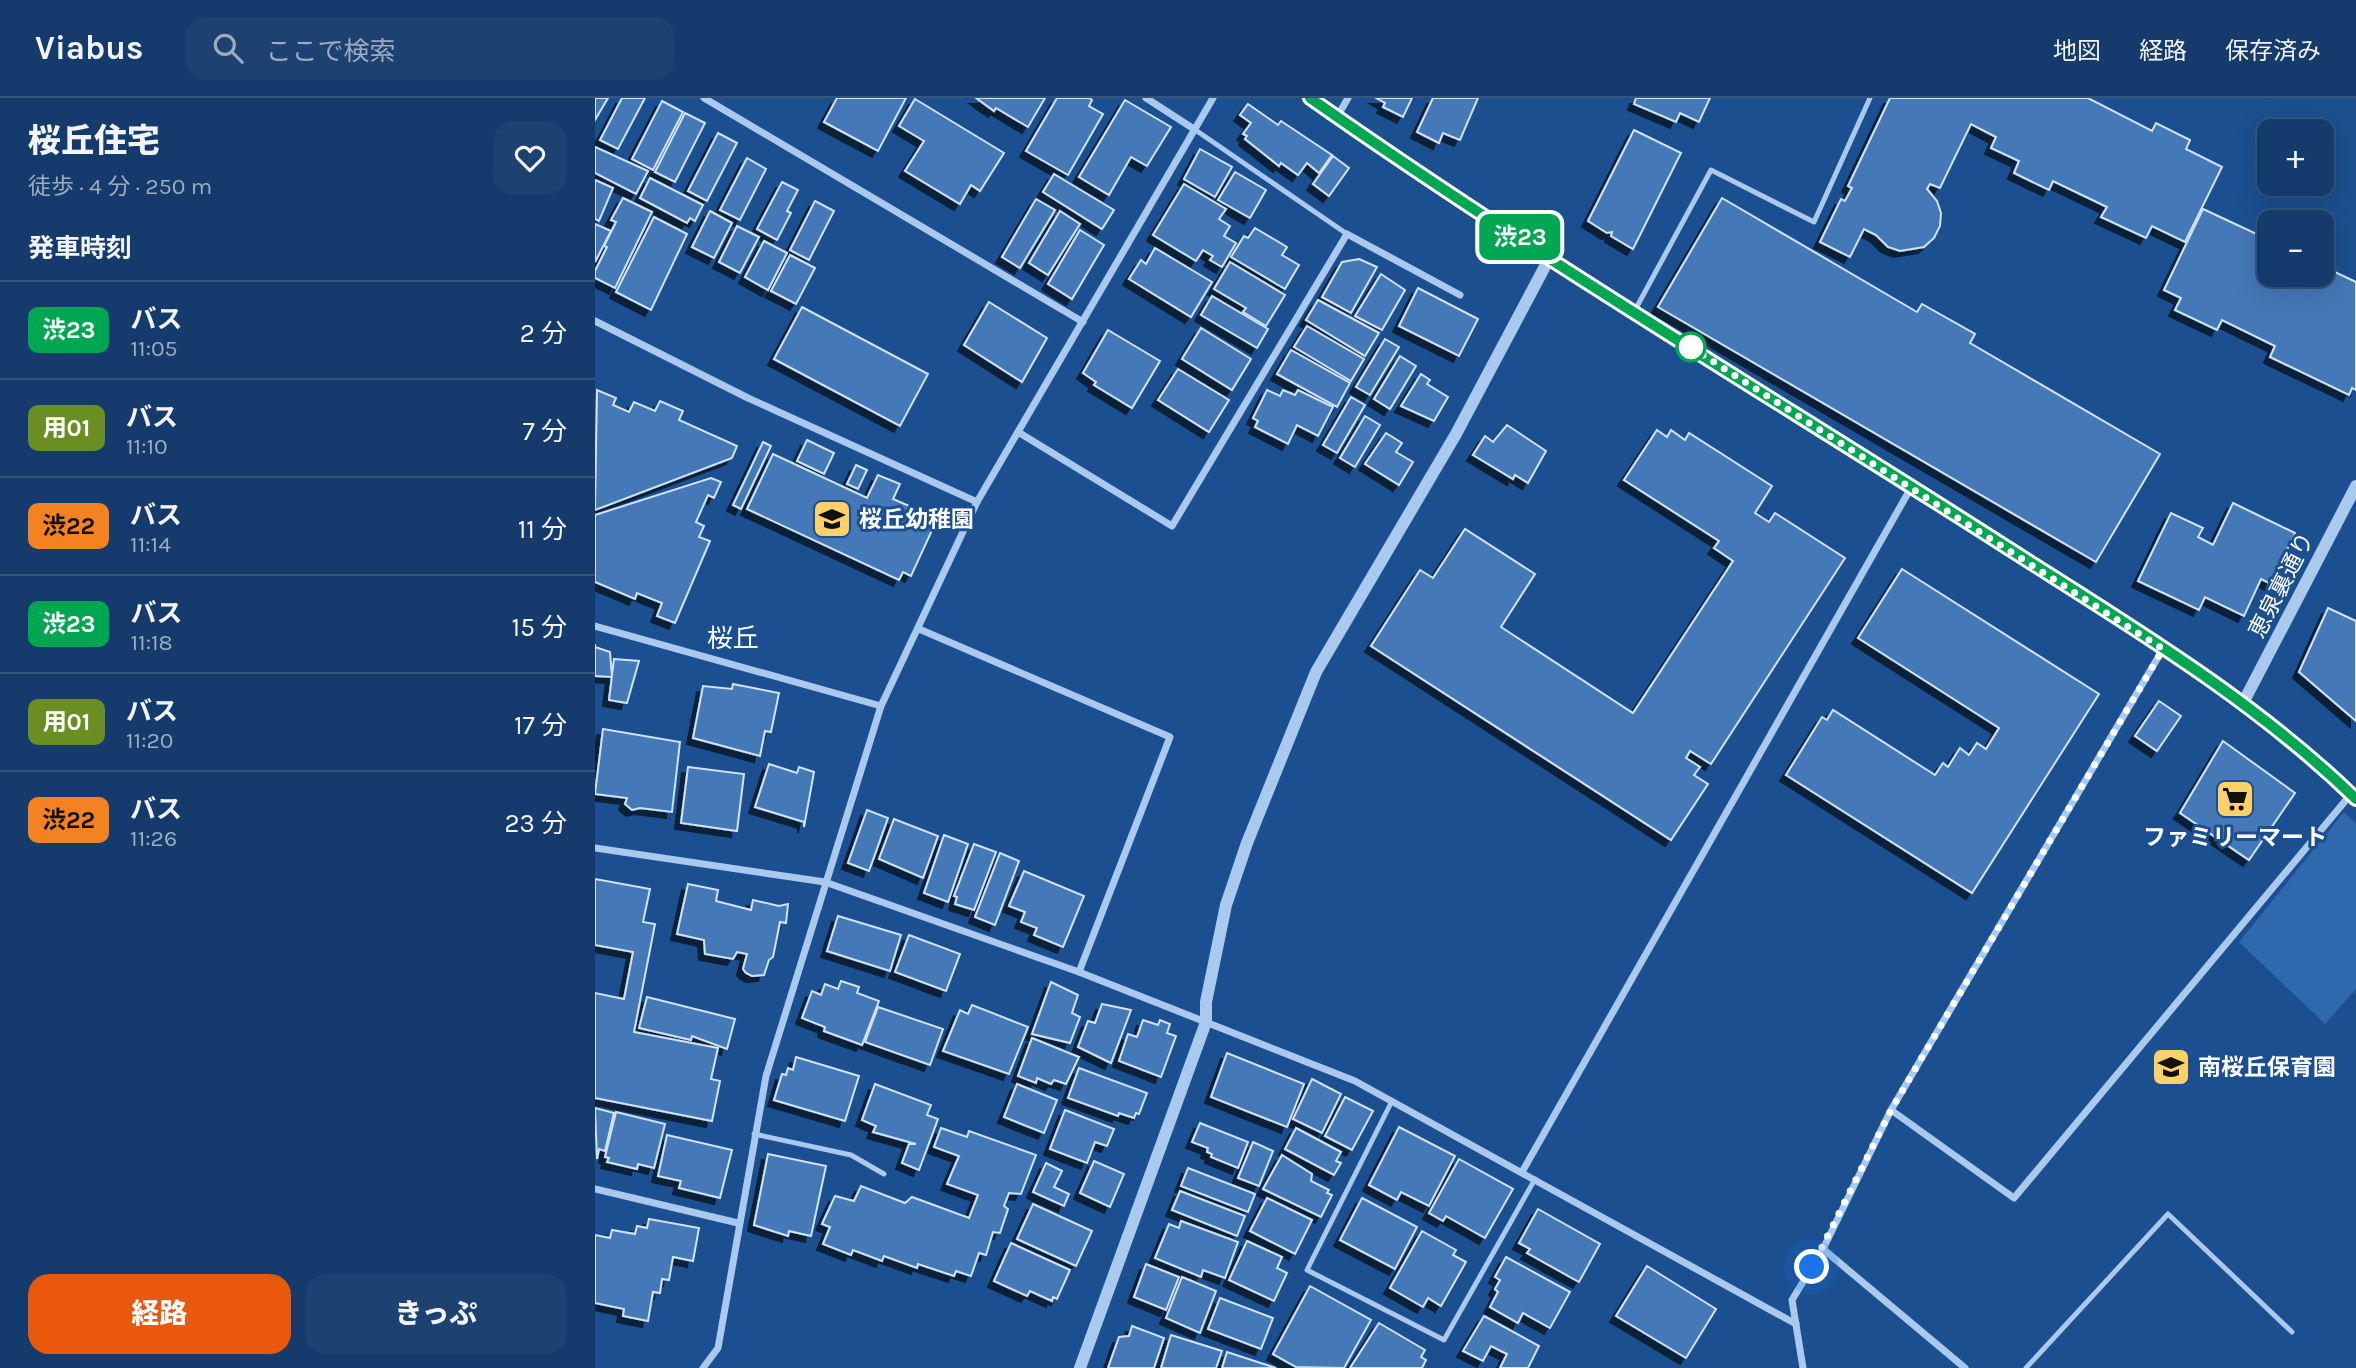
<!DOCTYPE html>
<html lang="ja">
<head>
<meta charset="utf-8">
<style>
  body { margin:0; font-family:Karla,"Noto Sans JP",sans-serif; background:#1d4271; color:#f1f3f6; height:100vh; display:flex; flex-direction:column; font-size:26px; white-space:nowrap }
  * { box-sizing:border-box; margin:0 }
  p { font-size:23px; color:#9dadc1 }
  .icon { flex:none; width:38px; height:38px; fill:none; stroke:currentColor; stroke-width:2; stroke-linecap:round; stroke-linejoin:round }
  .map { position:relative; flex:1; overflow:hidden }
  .panel { display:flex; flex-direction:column; background:#143b6b; width:595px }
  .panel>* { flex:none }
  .badge { padding:0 14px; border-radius:10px; font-size:24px; line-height:46px }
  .controls { position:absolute; left:1662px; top:21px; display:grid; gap:14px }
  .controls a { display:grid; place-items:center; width:77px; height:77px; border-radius:14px; background:#143b6b; box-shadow:0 7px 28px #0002,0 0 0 2px #33557e; font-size:35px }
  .you { position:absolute; width:35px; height:35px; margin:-18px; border:5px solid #fff; border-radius:50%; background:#1a73e8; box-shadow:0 0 0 10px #1a73e833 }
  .map>.badge { position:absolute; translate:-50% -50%; box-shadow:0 0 0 4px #fff }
  h2 { padding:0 28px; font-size:26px; line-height:63px }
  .round { display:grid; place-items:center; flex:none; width:74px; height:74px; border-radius:21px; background:#1d4271 }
  .overview { display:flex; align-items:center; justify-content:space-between; height:119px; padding:0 28px }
  h1 { font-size:33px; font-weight:800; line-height:52px }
  .button { display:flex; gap:14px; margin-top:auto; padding:14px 28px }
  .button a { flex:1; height:80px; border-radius:21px; background:#ea580c; color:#fff; font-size:28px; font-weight:800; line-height:80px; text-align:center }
  .button a+a { background:#1d4271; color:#f1f3f6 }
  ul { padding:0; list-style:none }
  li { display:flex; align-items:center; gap:21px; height:98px; padding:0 28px; border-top:2px solid #33557e }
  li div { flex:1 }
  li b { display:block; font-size:26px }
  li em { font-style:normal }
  li .badge { min-width:77px; font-weight:700; text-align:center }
  header { display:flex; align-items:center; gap:42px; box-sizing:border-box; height:98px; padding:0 35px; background:#143b6b; border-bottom:2px solid #33557e }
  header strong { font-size:33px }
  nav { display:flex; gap:38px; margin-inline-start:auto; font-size:24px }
  .search { width:490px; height:63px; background:#1d4271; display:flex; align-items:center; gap:18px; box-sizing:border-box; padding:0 24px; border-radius:21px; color:#9dadc1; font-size:26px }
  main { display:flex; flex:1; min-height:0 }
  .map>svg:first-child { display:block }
</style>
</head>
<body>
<header>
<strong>Viabus</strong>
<div class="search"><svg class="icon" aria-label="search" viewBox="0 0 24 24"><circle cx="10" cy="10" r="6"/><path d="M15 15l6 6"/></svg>ここで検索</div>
<nav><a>地図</a><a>経路</a><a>保存済み</a></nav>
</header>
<main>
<section class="panel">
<div class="overview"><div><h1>桜丘住宅</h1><p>徒歩 · 4 分 · 250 m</p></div><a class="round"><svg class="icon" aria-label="heart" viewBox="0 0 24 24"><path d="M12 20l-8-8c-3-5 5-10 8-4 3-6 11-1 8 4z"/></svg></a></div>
<h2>発車時刻</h2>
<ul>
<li><span class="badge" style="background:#00a651;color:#fff">渋23</span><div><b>バス</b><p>11:05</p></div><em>2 分</em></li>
<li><span class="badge" style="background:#6b8e23;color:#fff">用01</span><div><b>バス</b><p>11:10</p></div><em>7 分</em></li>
<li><span class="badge" style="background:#f58220;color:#111">渋22</span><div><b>バス</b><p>11:14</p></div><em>11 分</em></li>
<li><span class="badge" style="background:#00a651;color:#fff">渋23</span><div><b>バス</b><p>11:18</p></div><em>15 分</em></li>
<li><span class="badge" style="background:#6b8e23;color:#fff">用01</span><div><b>バス</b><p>11:20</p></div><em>17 分</em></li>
<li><span class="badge" style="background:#f58220;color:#111">渋22</span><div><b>バス</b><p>11:26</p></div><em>23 分</em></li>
</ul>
<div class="button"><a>経路</a><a>きっぷ</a></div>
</section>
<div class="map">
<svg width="1761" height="1270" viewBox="0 0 1761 1270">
  <defs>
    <filter id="shadow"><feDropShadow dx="-6" dy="6" stdDeviation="0" flood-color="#0009"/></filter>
  </defs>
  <rect width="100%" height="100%" fill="#1b4f8f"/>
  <!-- green -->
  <path fill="#2e69ad" d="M1749,714L1761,726V891L1730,926L1644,844Z"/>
  <!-- building -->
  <g fill="#4478b7" stroke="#cfe3fa" stroke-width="2" filter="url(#shadow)">
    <path d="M0,0H13L0,22Z"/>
    <path d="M27,0H50L23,51L5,42Z"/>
    <path d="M242,0H311L283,53L229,24Z"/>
    <path d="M381,0H450L433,29L401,10L399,13Z"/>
    <path d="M462,0H494L497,2L494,8L508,16L473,77L431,53Z"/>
    <path d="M781,0H817L808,19L788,9L790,5Z"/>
    <path d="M838,0H883L865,42L848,35L844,45L822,34Z"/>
    <path d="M1041,0H1115L1104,24L1085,15L1081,24L1039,6Z"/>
    <path d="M1295,0H1493L1557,33L1561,25L1595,42L1591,51L1627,69L1590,144L1557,128L1551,140L1506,119L1512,109L1458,83L1454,92L1419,75L1424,63L1396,50L1401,39L1376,26L1345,90L1335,86L1332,91L1342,103L1346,115L1345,128L1339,140L1329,149L1305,153L1293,149L1281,137L1269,131L1255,159L1225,144L1246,101L1250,103L1257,90L1253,88Z"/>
    <path d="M320,1L409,55L385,93L376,87L365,106L310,73L329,43L304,28Z"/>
    <path d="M530,2L576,29L552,68L536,59L514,97L484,79Z"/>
    <path d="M67,3L88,14L58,72L37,61Z"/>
    <path d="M653,6L683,27L686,23L737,57L724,75L712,65L703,77L686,65L684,68L650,41L652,38L648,36L656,25L645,17Z"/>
    <path d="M90,15L110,25L80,84L60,74Z"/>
    <path d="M1039,32L1086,55L1038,151L1016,138L1017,134L1012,135L993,123Z"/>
    <path d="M123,35L142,45L112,103L93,93Z"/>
    <path d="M0,49L53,73L41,96L0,75Z"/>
    <path d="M605,51L637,69L620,99L589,81Z"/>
    <path d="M738,58L754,70L734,98L718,86Z"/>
    <path d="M152,60L171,71L145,122L125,112Z"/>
    <path d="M640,74L671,92L655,120L623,102Z"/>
    <path d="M459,76L519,112L507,131L448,94Z"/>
    <path d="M55,80L108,107L100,123L95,120L92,125L45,100Z"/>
    <path d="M0,82L18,90L4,123L0,121Z"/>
    <path d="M187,84L203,92L192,113L196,115L182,142L162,131Z"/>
    <path d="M589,86L631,111L624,121L635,128L629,138L641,145L627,169L615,162L618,158L608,152L601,163L558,137Z"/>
    <path d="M28,100L57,114L20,190L0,180V173L12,149L9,148L21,124L16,122Z"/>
    <path d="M1127,100L1322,214L1327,206L1380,236L1375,245L1565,356L1501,464L1063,209Z"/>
    <path d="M441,101L460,112L425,170L407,159Z"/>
    <path d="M220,103L239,113L214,162L195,152Z"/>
    <path d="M1608,111L1666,138L1663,144L1675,150V177L1727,175L1737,180L1740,174L1761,184V292L1757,290L1754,297L1675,259L1680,248L1627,222L1622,232L1580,212L1586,200L1569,192Z"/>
    <path d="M115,113L137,125L119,160L97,149Z"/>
    <path d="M465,113L485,126L453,177L434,165Z"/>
    <path d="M59,119L92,136L56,212L21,194Z"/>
    <path d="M0,126L16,133L0,164Z"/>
    <path d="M142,128L164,139L145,175L124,164Z"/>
    <path d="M660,130L692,149L687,157L704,167L690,191L636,159L649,138L653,140Z"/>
    <path d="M485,132L509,147L477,201L453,186Z"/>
    <path d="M169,143L192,155L173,192L150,179Z"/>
    <path d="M560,150L617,184L596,219L534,181L546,162L551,166Z"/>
    <path d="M195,157L220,170L201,206L176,193Z"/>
    <path d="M764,161L782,169L756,215L727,199L747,164Z"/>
    <path d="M635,164L690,197L671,228L648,214L651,210L619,191Z"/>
    <path d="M786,176L810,192L787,232L760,218Z"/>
    <path d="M823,190L883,221L864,258L804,228Z"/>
    <path d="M617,198L673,231L662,250L606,217Z"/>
    <path d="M723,202L784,235L770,258L711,222Z"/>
    <path d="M394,204L452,240L427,284L369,247Z"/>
    <path d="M207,209L333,276L305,328L179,261Z"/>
    <path d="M712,228L769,261L756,283L699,249Z"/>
    <path d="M606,230L656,261L637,292L587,261Z"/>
    <path d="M513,232L565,263L537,310L499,287L501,284L488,275Z"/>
    <path d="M790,241L804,249L775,297L761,289Z"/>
    <path d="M696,252L755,285L742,309L682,276Z"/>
    <path d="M805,258L821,268L795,311L779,301Z"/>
    <path d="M583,271L634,302L614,334L563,302Z"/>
    <path d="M826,276L835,282L832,286L853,299L839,323L806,308Z"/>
    <path d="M2,292L21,300L18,307L34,314L39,304L60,313L65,303L88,313L84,322L142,348L137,360L0,412Z"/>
    <path d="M672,292L685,298L688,292L700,297L703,292L738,309L723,338L702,327L693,346L660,329L663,323L658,320Z"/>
    <path d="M756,299L770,307L742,355L728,347Z"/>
    <path d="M770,318L785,327L760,369L745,360Z"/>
    <path d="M912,327L951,353L933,385L920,377L918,381L878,357L890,338L898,344Z"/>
    <path d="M1062,332L1072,339L1076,332L1090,342L1094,335L1177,388L1160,415L1174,424L1180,415L1250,460L1116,666L1095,653L1091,660L1105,669L1099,677L1113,686L1076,742L776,548L825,472L838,480L870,431L940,476L906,529L1038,615L1138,463L1119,450L1124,443L1029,382Z"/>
    <path d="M791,335L807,345L801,354L818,364L804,387L770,366Z"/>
    <path d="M212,342L239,355L229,376L202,363Z"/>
    <path d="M168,344L176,348L146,411L138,407Z"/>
    <path d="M178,356L272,400L283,377L305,386L298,401L335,417L331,424L339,428L316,478L308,474L304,482L152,411Z"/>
    <path d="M261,367L272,372L263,391L252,386Z"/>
    <path d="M116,380L126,384L119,400L113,397L101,424L109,428L104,439L115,443L80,525L62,518L67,505L42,495L40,501L0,484V417Z"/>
    <path d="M1638,405L1700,435L1676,486L1666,481L1649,518L1610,499L1604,512L1543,483L1576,415L1608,430L1603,439L1618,447Z"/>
    <path d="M1307,471L1504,596L1377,795L1191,677L1227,619L1232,622L1238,612L1340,677L1348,665L1353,669L1365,650L1374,657L1382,645L1391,651L1404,630L1263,540Z"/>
    <path d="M1733,510L1761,523V623L1704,574Z"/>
    <path d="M0,546V549L15,554L17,579L0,578Z"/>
    <path d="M19,561L44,563L32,605L14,602Z"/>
    <path d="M138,586L184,595L176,634L170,633L165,658L98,640L108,588L137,591Z"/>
    <path d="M1564,603L1586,618L1562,653L1540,638Z"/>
    <path d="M8,631L85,644L77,714L45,710L37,712L30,706L32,700L0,696Z"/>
    <path d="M1628,643L1700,695L1654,762L1585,715Z"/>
    <path d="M174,666L202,675L204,669L219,674L209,729V724L160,709Z"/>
    <path d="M93,669L149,676L142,733L86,725Z"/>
    <path d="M272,712L293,720L274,773L253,765Z"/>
    <path d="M299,721L343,738L328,780L284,761Z"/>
    <path d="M349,737L373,746L353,804L329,795Z"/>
    <path d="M379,746L401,754L379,812L360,806L362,799L359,798Z"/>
    <path d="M405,755L424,763L400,827L380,819Z"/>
    <path d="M429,773L489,798L468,849L439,837L442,830L426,824L430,814L414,808Z"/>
    <path d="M0,781L55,791L48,824L60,826L39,934L123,950L116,981L125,983L117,1023L0,1000V895L29,901L38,854L0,847Z"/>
    <path d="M93,786L123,792L121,803L156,812L158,802L184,808L193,806L191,825L185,824L178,859L174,862L169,877L157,878L151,875L148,871L152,856L142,854L138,861L110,856L109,842L82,836Z"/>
    <path d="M243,818L306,837L295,873L232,853Z"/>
    <path d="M314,837L365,856L351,893L300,874Z"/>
    <path d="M246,883L264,889L262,895L284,903L267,947L229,933L230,929L207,920L217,893L226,897L230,886L243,891Z"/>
    <path d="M456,884L483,897L477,915L485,919L475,945L437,936Z"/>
    <path d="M52,899L140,921L132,951L97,938L96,942L44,930Z"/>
    <path d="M507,906L536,912L516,965L483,949L493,923L500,925Z"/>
    <path d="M377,907L433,929L414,976L348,953L365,912L373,916Z"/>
    <path d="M283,909L348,931L335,967L270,944Z"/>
    <path d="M548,922L563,927L565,922L575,926L572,935L581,938L566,979L524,963L533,936L542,939Z"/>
    <path d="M437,940L484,959L471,986L459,982L456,986L442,980L441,985L423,978Z"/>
    <path d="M632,955L709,986L692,1029L616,999Z"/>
    <path d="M201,959L264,978L250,1023L179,1002L187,976L191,977L193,970L198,972Z"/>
    <path d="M484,970L552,995L544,1016L541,1015L539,1020L524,1015L523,1018L473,1000Z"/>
    <path d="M717,981L746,996L727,1035L698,1021Z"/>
    <path d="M280,986L336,1007L332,1017L343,1021L324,1072L307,1065L314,1046H321L278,1034L281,1028L267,1022Z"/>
    <path d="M422,986L462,1002L449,1035L409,1019Z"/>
    <path d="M750,999L778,1013L757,1052L730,1038Z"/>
    <path d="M0,1010L19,1015L10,1053L4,1051L2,1061Z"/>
    <path d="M470,1012L519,1031L512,1048L500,1044L492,1065L455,1051Z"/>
    <path d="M21,1014L70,1026L59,1070L43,1066L42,1071L12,1064L14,1060L10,1059Z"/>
    <path d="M605,1025L653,1044L643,1070L616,1059L617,1056L612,1054L613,1050L597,1044Z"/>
    <path d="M804,1029L860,1058L834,1108L806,1094L802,1102L774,1087Z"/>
    <path d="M346,1030L372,1039L374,1033L441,1057L426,1096L414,1095L409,1108L413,1111L405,1135L398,1134L391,1157L384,1155L376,1178L361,1173L359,1178L323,1166L322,1170L289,1158L287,1163L258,1152L256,1157L228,1146L235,1129L227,1126L240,1098L259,1103L266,1088L310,1105L317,1099L374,1120L383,1097L352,1086L364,1058L339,1049Z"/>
    <path d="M701,1030L746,1054L741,1063L746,1065L739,1077L690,1051Z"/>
    <path d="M72,1037L137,1052L125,1100L84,1090L86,1083L63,1078Z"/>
    <path d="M658,1044L678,1053L664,1088L643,1080Z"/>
    <path d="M173,1056L231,1068L216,1138L194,1133L193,1138L159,1127Z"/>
    <path d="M687,1057L717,1076L716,1083L734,1092L732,1095L737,1097L726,1119L668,1091Z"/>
    <path d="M864,1061L918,1091L890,1140L851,1118L848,1123L834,1115Z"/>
    <path d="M499,1063L529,1076L515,1109L485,1095Z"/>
    <path d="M451,1065L467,1073L459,1089L474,1096L469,1108L438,1094Z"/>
    <path d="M593,1070L660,1096L653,1114L586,1088Z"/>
    <path d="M585,1093L650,1118L642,1138L577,1112Z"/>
    <path d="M672,1100L717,1122L700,1156L655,1133Z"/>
    <path d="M767,1100L822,1129L800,1171L745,1142Z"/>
    <path d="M438,1106L497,1133L481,1168L422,1141Z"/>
    <path d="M943,1111L1005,1146L984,1184L932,1155L935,1151L924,1145Z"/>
    <path d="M54,1121L104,1130L98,1163L78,1159L74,1182L67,1181L65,1195L58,1194L53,1223L28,1218L29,1211L0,1205V1137L15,1140L17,1132L40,1136L42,1128L52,1130Z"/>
    <path d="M586,1123L643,1144L630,1180L608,1172L606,1179L560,1160L574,1126L584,1130Z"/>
    <path d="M827,1133L861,1152L858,1157L871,1164L846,1208L833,1200L828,1209L795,1190Z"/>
    <path d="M652,1143L687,1159L682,1170L692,1175L679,1203L634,1182Z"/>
    <path d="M416,1145L475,1172L462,1201L458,1199L457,1203L435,1193L432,1198L399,1183Z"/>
    <path d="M911,1159L975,1194L955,1230L928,1215L923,1225L895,1209L903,1194L900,1191L905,1182L900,1179Z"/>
    <path d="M551,1166L584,1179L571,1212L539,1199Z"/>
    <path d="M1052,1168L1121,1211L1091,1260L1021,1218Z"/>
    <path d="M587,1179L621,1193L605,1235L571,1220Z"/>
    <path d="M715,1188L776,1222L749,1270L701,1269L678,1256Z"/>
    <path d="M625,1200L678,1220L666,1251L613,1231Z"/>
    <path d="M889,1218L944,1248L933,1270H905L912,1256L896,1248L888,1263L868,1253Z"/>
    <path d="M784,1225L830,1252L826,1259L831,1262L827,1270H755Z"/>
    <path d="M537,1228L569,1240L559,1270H513L524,1239L534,1238Z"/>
    <path d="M576,1237L627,1253L621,1270H566Z"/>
    <path d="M632,1254L681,1270H627Z"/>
  </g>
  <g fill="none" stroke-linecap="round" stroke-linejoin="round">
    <!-- service -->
    <g stroke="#a9c9ee" stroke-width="5">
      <path d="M599,31L752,136"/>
      <path d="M1039,214L1116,72L1219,124L1275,0"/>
      <path d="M797,1003L712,1172L849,1242L940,1081"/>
      <path d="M159,1036L256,1057L289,1076"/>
      <path d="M1431,1270L1573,1116L1697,1234"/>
    </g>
    <!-- minor -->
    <g stroke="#a9c9ee" stroke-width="7">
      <path d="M109,0L488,224"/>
      <path d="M551,0L599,31"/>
      <path d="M742,19L753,0"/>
      <path d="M0,223L153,300L382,404"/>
      <path d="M423,334L577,428L752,136L865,197"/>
      <path d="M0,528L286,608"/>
      <path d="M324,531L575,639L484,874"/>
      <path d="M0,750L230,784L484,874L760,983L1201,1226"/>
      <path d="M1296,1012L1419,1100L1756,696"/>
      <path d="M927,1074L1317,388"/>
      <path d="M0,1091L143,1125"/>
      <path d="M1228,1151L1370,1270"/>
      <path d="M108,1270L123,1250L171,978L286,608L382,404L618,0"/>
      <path d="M1208,1270L1197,1202L1228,1151L1296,1012L1568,551"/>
    </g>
    <!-- tertiary -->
    <g stroke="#a9c9ee" stroke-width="12">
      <path d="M715,0C940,158 1176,297 1407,447C1528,525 1656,599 1761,701"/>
      <path d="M1648,605L1761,388"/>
      <path d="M485,1270L611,924V904L631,807L652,745L721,574L861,336L955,159"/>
    </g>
  </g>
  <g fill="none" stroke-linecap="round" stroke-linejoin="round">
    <defs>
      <path id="line" d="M715,0C934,154 1165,292 1391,436C1518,518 1652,595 1761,701"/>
    </defs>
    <!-- line casing -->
    <use href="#line" stroke="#fff" stroke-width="16"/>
    <!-- line -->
    <use href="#line" stroke="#00a651" stroke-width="10"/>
    <!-- walk -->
    <path stroke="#fff" stroke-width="7" stroke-dasharray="0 12.6" d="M1096,249L1086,243L1568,551L1296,1012L1217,1169"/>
  </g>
  <!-- icons -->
  <defs>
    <symbol id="school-square" viewBox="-11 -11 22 22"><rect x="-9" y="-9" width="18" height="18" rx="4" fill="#ffd166" stroke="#1b4f8f"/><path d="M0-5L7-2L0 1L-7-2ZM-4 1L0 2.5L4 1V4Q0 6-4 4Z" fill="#111"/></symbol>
    <symbol id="supermarket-square" viewBox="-11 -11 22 22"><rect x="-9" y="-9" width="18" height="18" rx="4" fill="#ffd166" stroke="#1b4f8f"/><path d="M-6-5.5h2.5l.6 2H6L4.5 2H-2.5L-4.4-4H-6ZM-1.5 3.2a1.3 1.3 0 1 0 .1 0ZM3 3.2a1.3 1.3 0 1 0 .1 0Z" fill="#111"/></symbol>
  </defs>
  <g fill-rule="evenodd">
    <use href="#school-square" x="215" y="399" width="44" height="44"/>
    <use href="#supermarket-square" x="1618" y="679" width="44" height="44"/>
    <use href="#school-square" x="1554" y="947" width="44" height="44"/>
  </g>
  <!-- markers -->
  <circle fill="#fff" stroke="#00a651" stroke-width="3.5" cx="1096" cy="249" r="14"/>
  <g text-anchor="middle" stroke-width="6" stroke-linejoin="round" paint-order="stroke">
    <!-- poi labels -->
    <g font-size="23" font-weight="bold" fill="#fff" stroke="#1b4f8f" text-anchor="start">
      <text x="264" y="429">桜丘幼稚園</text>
      <text x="1640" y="747" text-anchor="middle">ファミリーマート</text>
      <text x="1603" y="977">南桜丘保育園</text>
    </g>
    <!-- street labels -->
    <g font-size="23" fill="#fff" stroke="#1b4f8f">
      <text transform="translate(1686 487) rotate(-63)" y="8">恵泉裏通り</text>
    </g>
    <!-- quarter labels -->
    <g font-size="26" fill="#fff" stroke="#1b4f8f">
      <text x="138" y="549">桜丘</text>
    </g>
  </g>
</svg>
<div class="controls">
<a>+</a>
<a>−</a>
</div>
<div class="you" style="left:1217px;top:1169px"></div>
<b class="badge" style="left:925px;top:139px;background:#00a651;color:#fff">渋23</b>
</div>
</main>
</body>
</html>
